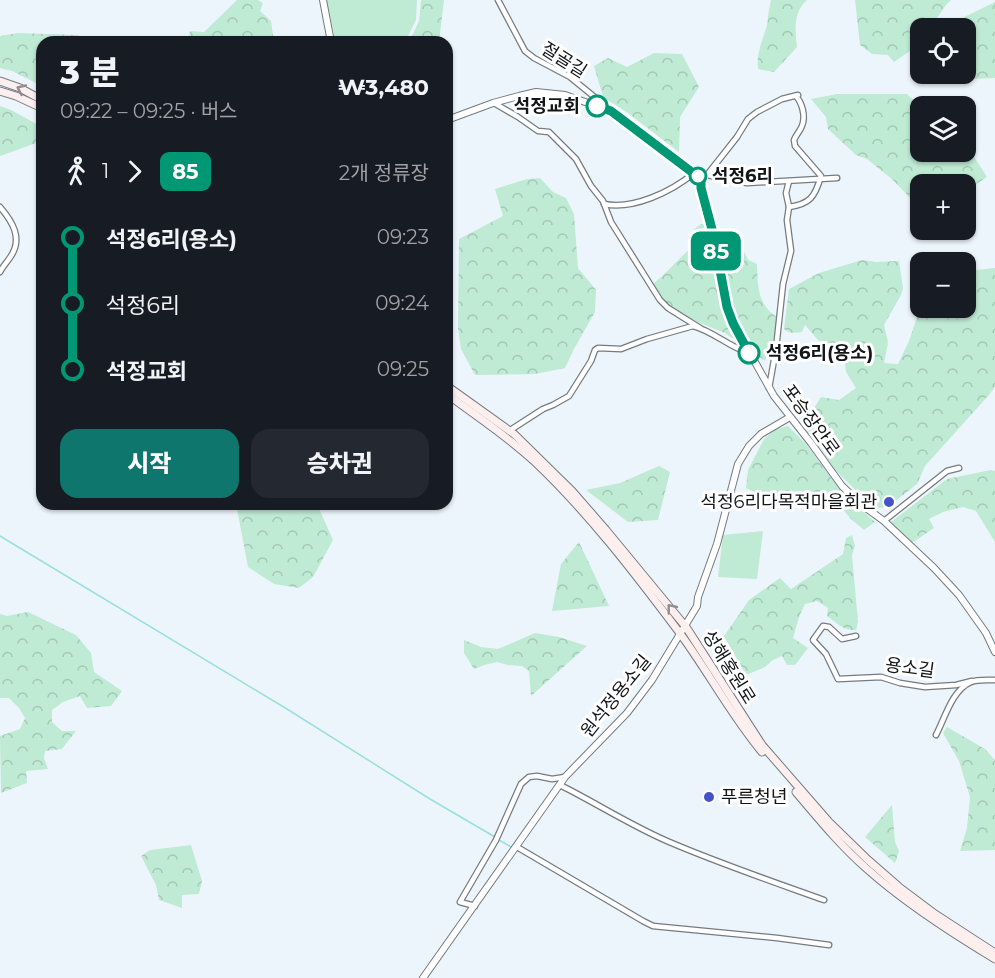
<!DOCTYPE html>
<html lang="ko">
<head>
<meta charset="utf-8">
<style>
  body { margin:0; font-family:Montserrat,"Noto Sans KR",sans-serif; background:#242831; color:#f1f3f6; height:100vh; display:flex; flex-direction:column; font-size:22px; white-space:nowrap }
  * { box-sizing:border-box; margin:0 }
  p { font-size:20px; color:#9ea1a6 }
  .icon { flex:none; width:33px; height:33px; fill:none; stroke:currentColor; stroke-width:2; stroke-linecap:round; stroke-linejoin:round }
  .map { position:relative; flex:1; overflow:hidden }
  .sheet { position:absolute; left:36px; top:36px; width:417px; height:474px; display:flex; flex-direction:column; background:#171b24; border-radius:18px; box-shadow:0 2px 4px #0004 }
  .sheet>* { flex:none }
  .badge { padding:0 12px; border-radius:9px; font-size:21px; line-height:39px }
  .tools { position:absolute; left:910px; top:18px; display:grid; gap:12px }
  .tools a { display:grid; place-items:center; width:66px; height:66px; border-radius:12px; background:#171b24; box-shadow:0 2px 4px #0004; font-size:30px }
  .map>.badge { position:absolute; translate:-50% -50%; box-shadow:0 0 0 3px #fff }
  .legs { display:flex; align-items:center; gap:9px; height:66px; padding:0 24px; font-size:20px }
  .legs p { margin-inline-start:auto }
  .head { display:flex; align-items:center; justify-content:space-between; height:102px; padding:0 24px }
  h1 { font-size:33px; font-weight:800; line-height:45px }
  .primary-button { display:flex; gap:12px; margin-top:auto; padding:12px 24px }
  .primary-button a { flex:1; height:69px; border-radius:18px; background:#0f766e; color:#fff; font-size:24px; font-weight:800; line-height:69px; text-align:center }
  .primary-button a+a { background:#242831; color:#f1f3f6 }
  ul { padding:0 24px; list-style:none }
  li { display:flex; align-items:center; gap:21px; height:66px; font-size:22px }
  li i { display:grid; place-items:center; width:9px; height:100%; margin:0 8px; background:currentColor }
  li i::after { content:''; width:15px; height:15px; margin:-8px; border:4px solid; border-radius:50%; background:#171b24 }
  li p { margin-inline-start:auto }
  li:first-child i { background:linear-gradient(#0000 50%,currentColor 0) }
  li:last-child i { background:linear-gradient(currentColor 50%,#0000 0) }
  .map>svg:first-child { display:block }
</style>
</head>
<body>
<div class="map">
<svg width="995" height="978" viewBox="0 0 995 978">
  <defs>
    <pattern id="forest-crowns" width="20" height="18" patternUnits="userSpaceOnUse" patternTransform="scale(1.5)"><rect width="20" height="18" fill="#bfead3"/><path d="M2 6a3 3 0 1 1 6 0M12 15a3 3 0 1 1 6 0" fill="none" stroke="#a3c8b4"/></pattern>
  </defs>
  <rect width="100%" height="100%" fill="#edf5fc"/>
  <!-- grass -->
  <g fill="#bfead3">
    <path d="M326,0H417L416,20L405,42H336Z"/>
    <path d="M763,531L757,579L718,577L723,535Z"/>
  </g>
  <!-- forest -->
  <g fill="url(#forest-crowns)">
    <path d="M237,0H258L263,3L260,11L271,21L274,42H188L190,31L204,32Z"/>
    <path d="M421,0H444L439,42H409L419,21Z"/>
    <path d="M771,0H807C793,12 795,30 797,47L774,72L758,69C756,53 763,40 767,25C768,17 769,8 771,0Z"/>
    <path d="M855,0H951L946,5L930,28H921L920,44L894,62L888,55L872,54L860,45Z"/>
    <path d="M995,2V78L952,80L951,74H966V28H949L956,21Z"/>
    <path d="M18,33L78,35L93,42H42V86L12,71L0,68V36Z"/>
    <path d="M654,53L682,54L699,87L680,117L679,152L628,113L603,97L594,66L608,58L627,67Z"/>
    <path d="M837,94H907L921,107V152H966V144L987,177L966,191V184H921V200L914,202L893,180L867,159L856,155L828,129L826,117L811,99Z"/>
    <path d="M0,106L11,110L42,127V141L0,156Z"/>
    <path d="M540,178L553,192L566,198L574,214L578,268L596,290L595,312L574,349L565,368L535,374L475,375L461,349L458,328L459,239L503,216L495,189L527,179Z"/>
    <path d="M701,224L737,237L748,260L757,264C758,286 757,304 777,317L776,333L765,361L725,333L700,323L666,305L653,284C668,272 679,258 693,246V230Z"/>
    <path d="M862,260L876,262L899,261L903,288L901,295L884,325L888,342L884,363L898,364L909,341L921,305V308H966V271L995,268V387L988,396L925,466L917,484L889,506L875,509L835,470L804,424L821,397L839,400L856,388L846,372L843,347L819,341L805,325L802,332C795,333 789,334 784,329L789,289L819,273Z"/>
    <path d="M788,426L806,444L841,491L875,522L864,530L851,519L838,504L814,498L800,502L768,498L746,488L748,470L764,439L776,429Z"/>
    <path d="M659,466L670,472L658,520L628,522L586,490L620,483Z"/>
    <path d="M991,470L995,471V542L976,511L963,507L943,512L929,519L934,528L912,543L891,522L947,479Z"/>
    <path d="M255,504L291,505L295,504H317L333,540L313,577L299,588L274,584L248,567L237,509Z"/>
    <path d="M852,535L855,546L852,555L858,622L856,630C843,631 837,623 827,616L828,608L817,601L805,604L799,617L793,638L808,648L795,665H787L782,656L773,660L765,667L746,675L724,636L749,600L780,578L791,589L843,554L846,538Z"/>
    <path d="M579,542L609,606L552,611L561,564Z"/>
    <path d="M28,612L76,635L91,653L94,672L122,691L111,706L87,708L80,696L63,702L52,710V722L62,731H76L62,749L45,751L44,758L48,769L26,771L27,783L1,793L0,736L20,729L25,718L19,708L9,698H0V614L7,616Z"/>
    <path d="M535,633L559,637L587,646L531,696L529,671L522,666L508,665L497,662L484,665L474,669L464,653V640L481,647L498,649Z"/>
    <path d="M947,727L985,749L995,760V850L960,851L967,828L970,797L959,761L943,733Z"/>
    <path d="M892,805L895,842L899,851L895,863L865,837Z"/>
    <path d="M191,845L202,881L199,894L182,895V908L159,900L156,885L141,856L150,850Z"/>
  </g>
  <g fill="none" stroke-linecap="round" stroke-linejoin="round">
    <!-- stream -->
    <g stroke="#9adee0" stroke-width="1.5">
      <path d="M0,536L287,709L430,799L495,837"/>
      <path d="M499,840L511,847"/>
    </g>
    <defs>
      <g id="minor">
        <path d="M498,0L525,51L534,58L570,77L597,99L601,108"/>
        <path d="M494,103L518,117L538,131L549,132L576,159L591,186L603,201L611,222L660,300L668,308L700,328"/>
        <path d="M707,175L747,183L837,178"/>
        <path d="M701,179L707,175L737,137L748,119L757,112L782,99L798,95"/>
        <path d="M604,204C633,210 671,192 694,173"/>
        <path d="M0,207C12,221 23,238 11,256C8,261 3,266 0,272"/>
        <path d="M789,207C810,204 815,197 821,176L795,146L794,140C796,135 800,131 802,126C806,116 802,103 796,96"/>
        <path d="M769,388L776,349L783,284L791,251L787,220L789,207L786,193L789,181"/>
        <path d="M512,429L543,409L553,405L569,396L591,361L595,350L598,348L621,349L647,339L693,326C713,331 729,347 749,353"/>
        <path d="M884,521L947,471L959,468"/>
        <path d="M856,636L842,639L829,627L823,626L813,640L826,654L838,679L881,677L900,683L925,687L956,685L972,681"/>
        <path d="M936,735C945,718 952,690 971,682C977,679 988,680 995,680"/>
        <path d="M560,785C596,803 630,825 667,841C718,863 771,881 824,900"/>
        <path d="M517,847L643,921L653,926L777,938L829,945"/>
        <path d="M475,906L460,902L496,840L521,784L529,777L537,776L552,779L565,777"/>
      </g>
      <g id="tertiary">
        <path d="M323,0L331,42"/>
        <path d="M447,120L493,103L519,96L536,92L565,95L611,111L701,179V187L713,233L727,307L733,323L774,396L811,443L842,486L862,505L884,521L934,568L959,595L986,633L995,652"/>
        <path d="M423,978L565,777L627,713L652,680L697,606L698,597L717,544L738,464L749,446L761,434L790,417"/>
      </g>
      <g id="secondary">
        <path d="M0,81L20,88L42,100"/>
        <path d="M0,91L16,96L42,108"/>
        <path d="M447,386L514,434L572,491L606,530L686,627L762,745L829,822L868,860L899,887L935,914L995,953"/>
        <path d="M447,394C476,416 507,436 534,461C588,512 634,572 679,632C708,671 731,715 762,752"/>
        <path d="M796,792C818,818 840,845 866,868C905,903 950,932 995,959"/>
      </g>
    </defs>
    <!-- minor casing -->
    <use href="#minor" stroke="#747b81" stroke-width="7"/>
    <!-- tertiary casing -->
    <use href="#tertiary" stroke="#747b81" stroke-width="8"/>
    <!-- secondary casing -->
    <use href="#secondary" stroke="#747b81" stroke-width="9"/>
    <!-- minor -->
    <use href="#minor" stroke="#fff" stroke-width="4.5"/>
    <!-- tertiary -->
    <use href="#tertiary" stroke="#fff" stroke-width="6"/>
    <!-- secondary -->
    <use href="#secondary" stroke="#feefef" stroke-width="7"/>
  </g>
  <!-- one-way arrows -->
  <defs><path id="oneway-chevron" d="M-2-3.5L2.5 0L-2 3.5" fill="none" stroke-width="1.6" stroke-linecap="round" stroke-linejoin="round" transform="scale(1.5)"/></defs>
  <g stroke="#948d8e">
    <use href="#oneway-chevron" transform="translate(21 89) rotate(-155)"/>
    <use href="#oneway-chevron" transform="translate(671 608) rotate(-129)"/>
  </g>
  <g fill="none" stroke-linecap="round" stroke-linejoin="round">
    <defs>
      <path id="line-1" d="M597,106L611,111L701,179V188L713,233L727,307L733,323L749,353"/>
    </defs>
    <!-- line-1 casing -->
    <use href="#line-1" stroke="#fff" stroke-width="14"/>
    <!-- line-1 -->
    <use href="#line-1" stroke="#009775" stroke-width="9"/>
  </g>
  <!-- markers -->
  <g fill="#fff" stroke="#009775" stroke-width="3">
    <circle cx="597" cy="106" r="10"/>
    <circle cx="698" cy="176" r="8"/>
    <circle cx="749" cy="353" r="10"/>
  </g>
  <g fill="#4354c8" stroke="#fff" stroke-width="2">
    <circle cx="889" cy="502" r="6"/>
    <circle cx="709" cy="797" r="6"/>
  </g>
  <g text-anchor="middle" stroke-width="6" stroke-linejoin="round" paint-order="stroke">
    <!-- street labels -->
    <g font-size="18" fill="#131517" stroke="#fff">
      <text transform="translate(564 60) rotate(32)" y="6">절골길</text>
      <text transform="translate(811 420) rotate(54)" y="6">포승장안로</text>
      <text transform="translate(729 667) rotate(58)" y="6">성해홍원로</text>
      <text transform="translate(910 668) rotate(8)" y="6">용소길</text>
      <text transform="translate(616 696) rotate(-51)" y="6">원석정용소길</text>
    </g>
    <!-- stop labels -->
    <g font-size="18" font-weight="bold" fill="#131517" stroke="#fff" text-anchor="start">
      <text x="580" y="112" text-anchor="end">석정교회</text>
      <text x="712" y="182">석정6리</text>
      <text x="766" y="359">석정6리(용소)</text>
    </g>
    <!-- poi labels -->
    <g font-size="18" fill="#131517" stroke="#fff" text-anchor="end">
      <text x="877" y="508">석정6리다목적마을회관</text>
      <text x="721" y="803" text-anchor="start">푸른청년</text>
    </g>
  </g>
</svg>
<div class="tools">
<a><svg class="icon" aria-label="locate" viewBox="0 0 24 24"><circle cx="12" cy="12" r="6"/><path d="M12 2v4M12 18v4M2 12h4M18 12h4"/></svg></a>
<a><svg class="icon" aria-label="layers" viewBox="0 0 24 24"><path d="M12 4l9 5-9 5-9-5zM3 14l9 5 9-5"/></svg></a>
<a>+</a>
<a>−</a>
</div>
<b class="badge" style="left:716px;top:251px;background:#009775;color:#fff">85</b>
<section class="sheet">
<div class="head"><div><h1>3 분</h1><p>09:22 – 09:25 · 버스</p></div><b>₩3,480</b></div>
<div class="legs"><svg class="icon" aria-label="walk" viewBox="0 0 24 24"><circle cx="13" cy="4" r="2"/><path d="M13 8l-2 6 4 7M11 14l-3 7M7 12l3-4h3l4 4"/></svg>1<svg class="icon" aria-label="forward" viewBox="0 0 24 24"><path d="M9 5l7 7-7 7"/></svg><b class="badge" style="background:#009775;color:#fff">85</b><p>2개 정류장</p></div>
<ul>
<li><i style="color:#009775"></i><b>석정6리(용소)</b><p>09:23</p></li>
<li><i style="color:#009775"></i><span>석정6리</span><p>09:24</p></li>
<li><i style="color:#009775"></i><b>석정교회</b><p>09:25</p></li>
</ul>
<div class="primary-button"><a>시작</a><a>승차권</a></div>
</section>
</div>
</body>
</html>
